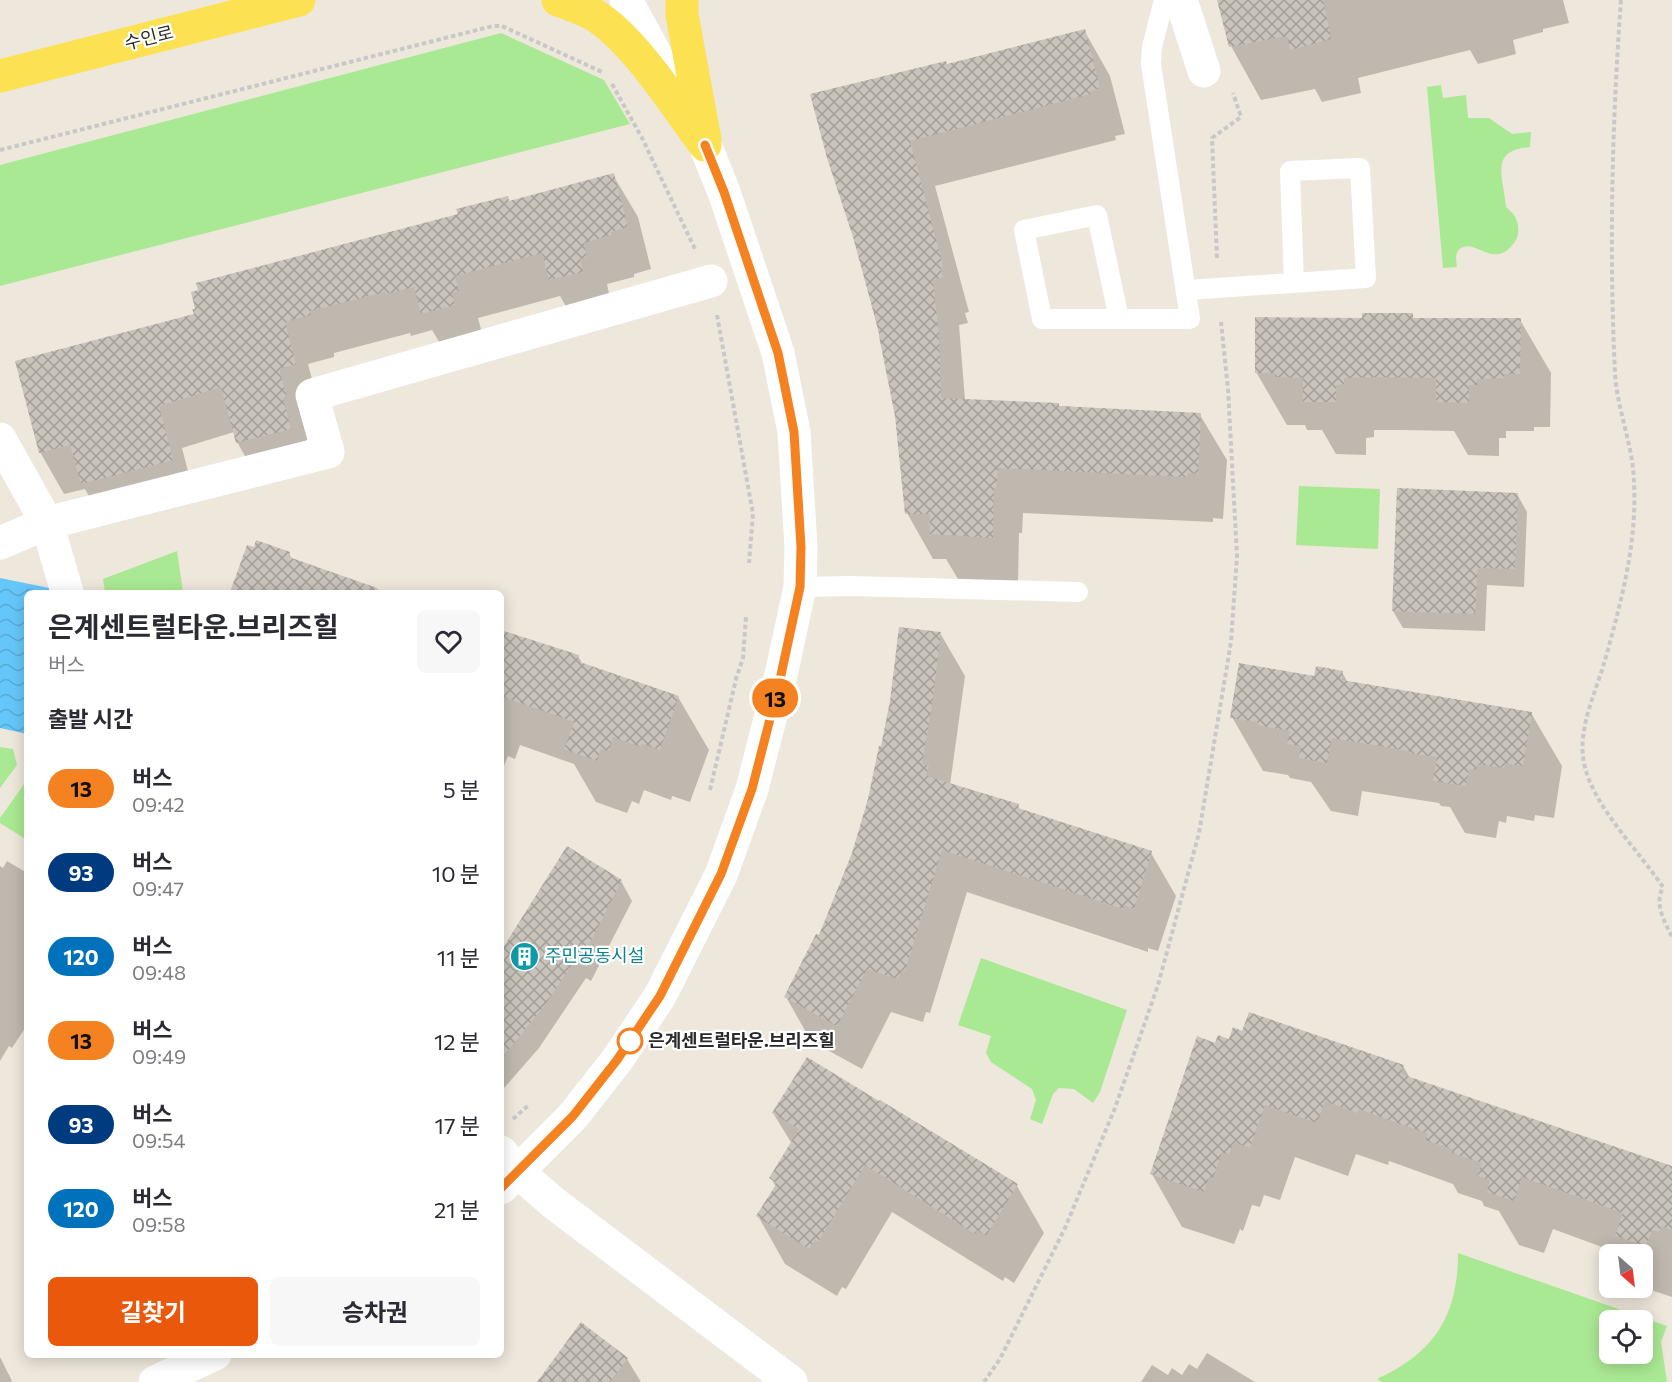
<!DOCTYPE html>
<html lang="ko">
<head>
<meta charset="utf-8">
<style>
  body { margin:0; font-family:Commissioner,"Noto Sans KR",sans-serif; background:#f7f7f7; color:#2b2b33; height:100vh; display:flex; flex-direction:column; font-size:22px; white-space:nowrap }
  * { box-sizing:border-box; margin:0 }
  p { font-size:20px; color:#7c7c81 }
  .icon { flex:none; width:33px; height:33px; fill:none; stroke:currentColor; stroke-width:2; stroke-linecap:round; stroke-linejoin:round }
  .map { position:relative; flex:1; overflow:hidden }
  .sheet { position:absolute; left:24px; top:590px; width:480px; height:768px; display:flex; flex-direction:column; background:#fff; border-radius:9px; box-shadow:0 3px 15px #0003 }
  .sheet>* { flex:none }
  .badge { padding:0 12px; border-radius:20px; font-size:21px; line-height:39px }
  .needle { width:39px; rotate:152deg }
  .tools { position:absolute; left:1599px; top:1244px; display:grid; gap:12px }
  .tools a { display:grid; place-items:center; width:54px; height:54px; border-radius:9px; background:#fff; box-shadow:0 3px 15px #0003; font-size:30px }
  .map>.badge { position:absolute; translate:-50% -50%; box-shadow:0 0 0 3px #fff }
  h2 { padding:0 24px; font-size:22px; line-height:54px }
  .round { display:grid; place-items:center; flex:none; width:63px; height:63px; border-radius:9px; background:#f7f7f7 }
  .summary { display:flex; align-items:center; justify-content:space-between; height:102px; padding:0 24px }
  h1 { font-size:28px; font-weight:700; line-height:45px }
  .cta { display:flex; gap:12px; margin-top:auto; padding:12px 24px }
  .cta a { flex:1; height:69px; border-radius:9px; background:#ea580c; color:#fff; font-size:24px; font-weight:700; line-height:69px; text-align:center }
  .cta a+a { background:#f7f7f7; color:#2b2b33 }
  ul { padding:0; list-style:none }
  li { display:flex; align-items:center; gap:18px; height:84px; padding:0 24px }
  li div { flex:1 }
  li b { display:block; font-size:22px }
  li em { font-style:normal }
  li .badge { min-width:66px; font-weight:700; text-align:center }
  .map>svg:first-child { display:block }
</style>
</head>
<body>
<div class="map">
<svg width="1672" height="1382" viewBox="0 0 1672 1382">
  <defs>
    <pattern id="water-waves" width="16" height="10" patternUnits="userSpaceOnUse" patternTransform="scale(1.5)"><rect width="16" height="10" fill="#65c7f9"/><path d="M0 5q4-4 8 0t8 0" fill="none" stroke="#58abd6"/></pattern>
    <pattern id="building-cross-hatch" width="8" height="8" patternUnits="userSpaceOnUse" patternTransform="scale(1.5)"><rect width="8" height="8" fill="#c9c4bb"/><path d="M0 0l8 8M0 8l8-8" fill="none" stroke="#a39f98"/></pattern>
  </defs>
  <rect width="100%" height="100%" fill="#eee7db"/>
  <!-- grass -->
  <g fill="#aae993" fill-rule="evenodd">
    <path d="M501,33L604,80L630,124L0,286V165Z"/>
    <path d="M1441,85L1443,98L1466,95L1468,118H1489L1512,134L1531,132L1530,147C1489,151 1503,174 1506,207C1512,212 1517,217 1518,226C1519,232 1518,238 1514,243C1495,269 1477,241 1463,247C1454,251 1456,259 1457,267L1443,268L1427,87Z"/>
    <path d="M1299,486L1380,489L1378,549L1296,545Z"/>
    <path d="M177,551L183,592H105L103,579Z"/>
    <path d="M0,747L13,749L17,765L0,788Z"/>
    <path d="M27,780V840L0,823V818Z"/>
    <path d="M981,958L1127,1010L1100,1092L1093,1103L1074,1089L1059,1088L1053,1094L1042,1124L1030,1119L1036,1100L1032,1089L991,1062L986,1053L991,1036L958,1025Z"/>
    <path d="M1458,1253L1667,1326L1661,1342L1667,1382H1382L1377,1379C1434,1353 1458,1316 1458,1253ZM1610,1320H1642V1353H1610Z"/>
  </g>
  <!-- water -->
  <path fill="url(#water-waves)" d="M0,578L69,592H27V734L0,728Z"/>
  <!-- shadow -->
  <g fill="#0003">
    <path d="M1219,0H1563L1569,23L1543,29V32L1513,40L1516,54L1478,64L1470,50L1358,78L1361,93L1322,102L1315,89L1261,100L1231,46Z"/>
    <path d="M1084,30L1110,76L1125,134L1115,136L1116,140L935,186L969,312L965,313L968,323L959,325L965,400L1200,415L1227,460L1223,519L1213,518V522L1023,513L1022,533H1019L1018,583L958,579L946,559H933L907,513L897,416L880,338L855,236L947,65Z"/>
    <path d="M613,175L638,217L651,269L634,274V277L607,284L610,299L575,322L560,296L478,318L482,333L447,355L432,330L411,336L410,333L334,353V357L308,364L319,406L310,439L306,440L314,470L261,484L237,442L234,432L182,448L196,502L106,525L85,489L64,494L40,452L195,315L509,202Z"/>
    <path d="M1412,315L1415,320H1520L1551,373L1550,427H1534V431H1506V438H1499V456L1468,455L1454,431L1403,430H1374V437L1366,438V455L1336,454L1322,430H1307L1305,425H1287L1256,372L1364,319Z"/>
    <path d="M1517,494L1527,512L1524,587L1487,585L1485,631L1403,628L1393,611Z"/>
    <path d="M248,547L289,554L293,560L385,592H232Z"/>
    <path d="M940,633L965,676L950,785L1018,805L1020,810L1151,853L1176,896L1158,951L1148,948V952L967,892L930,1013L926,1012L923,1022L891,1012L862,1069L811,1041L786,997L820,936Z"/>
    <path d="M501,634L578,656L583,665L678,697L709,750L690,802L672,796L671,800L644,790L639,804L632,801L627,813L596,802L574,764L520,745L515,759L508,756L503,768L501,767Z"/>
    <path d="M1342,672L1348,683L1531,713L1562,766L1554,818L1535,815L1534,821L1507,816L1506,823L1499,821L1496,838L1465,833L1450,807L1441,806L1439,803L1362,791L1358,816L1331,811L1311,782L1290,778L1288,775L1263,771L1232,717L1316,677Z"/>
    <path d="M7,861L27,873V1025L12,1048L9,1046L0,1061V866L3,868Z"/>
    <path d="M621,881L632,901L591,981L586,978L539,1048L504,1088L501,1086V954Z"/>
    <path d="M1243,1033L1403,1066L1410,1078L1672,1167V1297L1648,1289L1642,1280V1254H1621L1553,1229L1544,1253L1519,1245L1499,1211L1484,1206L1482,1201L1458,1193L1453,1184L1389,1161L1388,1165L1356,1154L1348,1176L1295,1157L1280,1200L1264,1195L1260,1207L1252,1205L1243,1231L1240,1229L1234,1244L1182,1227L1152,1174L1216,1045L1230,1041Z"/>
    <path d="M773,1113L1017,1186L1044,1233L1014,1283L1005,1277L1003,1281L892,1212L846,1289L842,1287L837,1296L785,1264L758,1216L776,1187L771,1178L792,1144Z"/>
    <path d="M1207,1353L1255,1382H1141L1152,1365L1168,1375L1172,1368L1182,1375L1189,1364L1197,1369Z"/>
    <path d="M0,1357L12,1381L10,1382H0Z"/>
    <path d="M627,1359L641,1382H540Z"/>
  </g>
  <!-- building -->
  <g fill="url(#building-cross-hatch)">
    <path d="M1217,0H1323L1331,39L1290,50L1287,36L1229,47Z"/>
    <path d="M1085,29L1100,88L1090,91L1091,94L910,141L943,266L940,267L943,277L933,280L939,336L941,398L1059,403V406L1201,413L1198,474L1188,473L1187,477L998,468L996,488H994L993,538L930,534V514H905L895,416L879,336H880L853,237L827,158L810,94L946,61L947,64Z"/>
    <path d="M614,173L628,227L611,232V235L584,243L587,257L580,259L583,272L549,280L542,253L455,276L459,291L452,293L455,305L421,314L414,287L386,294L385,292L310,311L311,315L285,322L296,364L279,369L287,397L283,398L291,429L236,443L221,387L159,406L173,460L81,484L70,445L39,453L15,361L194,314L192,309H195L191,292L198,290L196,283L458,214L456,209L508,196L509,201Z"/>
    <path d="M1362,313H1413V318H1521L1520,374H1504V378L1477,379V385H1469V403L1436,402V378L1372,377L1344,378V384L1336,385V402H1303V378L1275,377V373H1255V317L1362,318Z"/>
    <path d="M1397,488L1518,493L1515,569L1478,568L1475,614L1392,611Z"/>
    <path d="M256,540L290,552L289,557L377,588V592H230L247,545L254,547Z"/>
    <path d="M899,627L941,632L932,705L922,764L929,766L926,776L1019,804L1018,808L1152,851L1134,909L1124,905L1123,909L942,850L905,971L902,970L898,979L867,969L837,1026L784,997L816,934L819,935L852,853L868,799L879,746H881L890,701Z"/>
    <path d="M501,630L579,655L577,661L679,696L660,750L642,744L641,747L613,737L609,751L601,749L597,761L564,749L574,722L501,696Z"/>
    <path d="M1239,663L1314,676L1316,666L1343,671L1342,680L1532,712L1523,766L1505,763L1504,768L1477,764L1476,770L1469,769L1466,786L1433,781L1437,757L1408,753L1409,751L1332,738L1327,763L1299,758L1301,746L1287,744L1290,731L1258,725V722L1230,718Z"/>
    <path d="M567,846L622,880L580,962L575,960L545,1005L501,1059V951Z"/>
    <path d="M1249,1012L1404,1065L1401,1074L1672,1166V1230L1661,1226L1659,1232L1652,1230L1646,1246L1615,1236L1623,1213L1522,1177L1514,1201L1487,1192L1490,1180L1477,1176L1482,1163L1452,1153V1149L1425,1140L1428,1134L1359,1109L1357,1113L1325,1101L1317,1123L1265,1105L1250,1148L1234,1142L1229,1155L1222,1152L1213,1179L1209,1177L1204,1192L1150,1174L1197,1036L1215,1043L1218,1035L1229,1039L1233,1027L1242,1031Z"/>
    <path d="M807,1057L879,1101L880,1100L1018,1184L986,1236L977,1230L975,1234L865,1165L818,1242L815,1240L809,1249L756,1216L777,1183L769,1178L799,1129L772,1113Z"/>
    <path d="M581,1322L628,1358L610,1382H537Z"/>
  </g>
  <g fill="none" stroke-linecap="round" stroke-linejoin="round">
    <!-- path -->
    <g stroke="#c8c8c8" stroke-width="4" stroke-dasharray="4.5 3" stroke-linecap="butt">
      <path d="M1621,0C1612,124 1609,249 1615,374C1617,403 1627,431 1632,460C1635,482 1635,507 1633,529C1629,573 1617,617 1605,660C1596,692 1577,729 1584,763C1592,805 1639,851 1663,887C1654,905 1664,920 1672,937"/>
      <path d="M612,84L642,138L695,249"/>
      <path d="M0,150L493,26H502L602,72"/>
      <path d="M1217,258L1212,138L1241,117L1233,93"/>
      <path d="M717,315L753,514L749,563"/>
      <path d="M710,790L736,679L743,658L746,617"/>
      <path d="M513,1119L530,1104"/>
      <path d="M984,1382L1000,1359L1065,1228L1115,1108L1158,985L1199,833L1231,642L1237,556L1228,389L1221,322"/>
    </g>
    <!-- lane -->
    <g stroke="#fff" stroke-width="20">
      <path d="M1187,290L1366,278L1360,168L1290,171L1294,283"/>
      <path d="M1119,319L1097,215L1024,230L1042,319H1190L1151,64L1152,47L1164,0"/>
      <path d="M800,587L851,586L1078,592"/>
    </g>
    <!-- street -->
    <g stroke="#fff" stroke-width="33">
      <path d="M1181,0L1204,71"/>
      <path d="M0,439L47,523L67,592"/>
      <path d="M0,543L47,523L328,452L312,395L711,281"/>
      <path d="M501,1152L518,1172L555,1204L791,1382"/>
    </g>
    <!-- secondary -->
    <g stroke="#fff" stroke-width="33">
      <path d="M501,1188L573,1116L617,1060L660,996L721,875L752,789L779,684L800,587L801,547L794,432L778,353L724,192L705,145L626,0"/>
      <path d="M155,1382L215,1354"/>
    </g>
    <!-- primary -->
    <g stroke="#fce152" stroke-width="33">
      <path d="M558,0C571,5 585,9 596,16C636,42 676,106 705,145"/>
      <path d="M682,0V15L705,140"/>
      <path d="M0,76L299,0"/>
    </g>
  </g>
  <g fill="none" stroke-linecap="round" stroke-linejoin="round">
    <defs>
      <path id="line" d="M501,1188L573,1116L617,1060L660,996L721,874L752,789L779,684L800,587L801,547L794,432L778,353L724,192L705,145"/>
    </defs>
    <!-- line casing -->
    <use href="#line" stroke="#fff" stroke-width="14"/>
    <!-- line -->
    <use href="#line" stroke="#f58220" stroke-width="9"/>
  </g>
  <!-- icons -->
  <defs>
    <symbol id="building-disc" viewBox="-11 -11 22 22"><circle r="9.5" fill="#0f9aa8" stroke="#fff"/><path d="M-4-6H4V6H1V3H-1V6H-4ZM-2.5-4.3h1.7v1.8h-1.7ZM.8-4.3h1.7v1.8H.8ZM-2.5-1h1.7V.8h-1.7ZM.8-1h1.7V.8H.8Z" fill="#fff"/></symbol>
  </defs>
  <g fill-rule="evenodd">
    <use href="#building-disc" x="508" y="940" width="33" height="33"/>
  </g>
  <!-- markers -->
  <circle fill="#fff" stroke="#f58220" stroke-width="3" cx="630" cy="1041" r="12"/>
  <g text-anchor="middle" stroke-width="4.5" stroke-linejoin="round" paint-order="stroke">
    <!-- street labels -->
    <g font-size="18" fill="#2a2a2a" stroke="#fff">
      <text transform="translate(149 38) rotate(-14)" y="6">수인로</text>
    </g>
    <!-- culture labels -->
    <g font-size="18" fill="#0d838f" stroke="#fff" text-anchor="start">
      <text x="545" y="962">주민공동시설</text>
    </g>
    <!-- stop labels -->
    <g font-size="18" font-weight="bold" fill="#2a2a2a" stroke="#fff" text-anchor="start">
      <text x="648" y="1047">은계센트럴타운.브리즈힐</text>
    </g>
  </g>
</svg>
<div class="tools">
<a><svg class="needle" viewBox="-14 -14 28 28"><path d="M0-13l5 13h-10z" fill="#e53935"/><path d="M0 13l5-13h-10z" fill="#7c7c81"/></svg></a>
<a><svg class="icon" aria-label="locate" viewBox="0 0 24 24"><circle cx="12" cy="12" r="6"/><path d="M12 2v4M12 18v4M2 12h4M18 12h4"/></svg></a>
</div>
<b class="badge" style="left:775px;top:698px;background:#f58220;color:#111">13</b>
<section class="sheet">
<div class="summary"><div><h1>은계센트럴타운.브리즈힐</h1><p>버스</p></div><a class="round"><svg class="icon" aria-label="heart" viewBox="0 0 24 24"><path d="M12 20l-8-8c-3-5 5-10 8-4 3-6 11-1 8 4z"/></svg></a></div>
<h2>출발 시간</h2>
<ul>
<li><span class="badge" style="background:#f58220;color:#111">13</span><div><b>버스</b><p>09:42</p></div><em>5 분</em></li>
<li><span class="badge" style="background:#003b80;color:#fff">93</span><div><b>버스</b><p>09:47</p></div><em>10 분</em></li>
<li><span class="badge" style="background:#0072bc;color:#fff">120</span><div><b>버스</b><p>09:48</p></div><em>11 분</em></li>
<li><span class="badge" style="background:#f58220;color:#111">13</span><div><b>버스</b><p>09:49</p></div><em>12 분</em></li>
<li><span class="badge" style="background:#003b80;color:#fff">93</span><div><b>버스</b><p>09:54</p></div><em>17 분</em></li>
<li><span class="badge" style="background:#0072bc;color:#fff">120</span><div><b>버스</b><p>09:58</p></div><em>21 분</em></li>
</ul>
<div class="cta"><a>길찾기</a><a>승차권</a></div>
</section>
</div>
</body>
</html>
